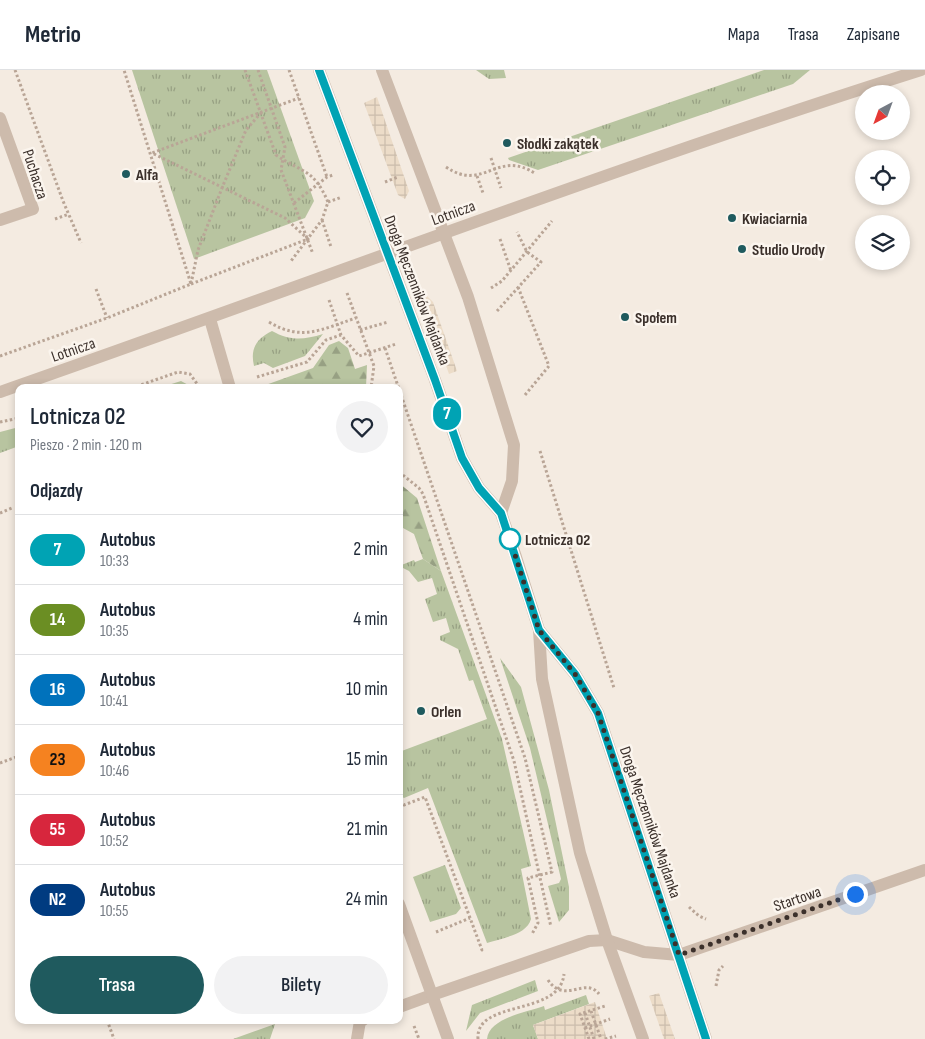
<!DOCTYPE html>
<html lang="pl">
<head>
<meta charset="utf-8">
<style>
  body { margin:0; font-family:"Sofia Sans Condensed",sans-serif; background:#f2f2f3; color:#1f2937; height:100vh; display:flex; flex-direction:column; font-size:19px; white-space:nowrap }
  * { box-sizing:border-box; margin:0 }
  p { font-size:16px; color:#747a83 }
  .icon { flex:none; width:28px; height:28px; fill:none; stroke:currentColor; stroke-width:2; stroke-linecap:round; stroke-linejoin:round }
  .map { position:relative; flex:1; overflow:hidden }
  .sheet { position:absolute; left:15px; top:314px; width:388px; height:640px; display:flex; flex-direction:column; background:#fff; border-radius:10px; box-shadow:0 2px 8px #0003 }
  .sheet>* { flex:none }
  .badge { padding:0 10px; border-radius:16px; font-size:18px; line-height:32px }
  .needle { width:32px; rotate:221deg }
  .buttons { position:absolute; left:855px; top:15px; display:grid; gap:10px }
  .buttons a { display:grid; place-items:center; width:55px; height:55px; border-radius:50%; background:#fff; box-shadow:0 2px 8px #0003; font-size:25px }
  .you { position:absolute; width:25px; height:25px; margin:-12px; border:4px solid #fff; border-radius:50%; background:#1a73e8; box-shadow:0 0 0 8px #1a73e833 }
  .map>.badge { position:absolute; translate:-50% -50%; box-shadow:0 0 0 2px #fff }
  h2 { padding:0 15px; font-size:19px; line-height:45px }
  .round { display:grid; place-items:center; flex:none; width:52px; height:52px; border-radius:26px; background:#f2f2f3 }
  .summary { display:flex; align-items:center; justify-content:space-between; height:85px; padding:0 15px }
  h1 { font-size:24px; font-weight:600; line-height:38px }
  .action { display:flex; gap:10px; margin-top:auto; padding:10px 15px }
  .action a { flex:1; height:58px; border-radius:30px; background:#1f5a5e; color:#fff; font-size:20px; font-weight:600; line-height:58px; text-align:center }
  .action a+a { background:#f2f2f3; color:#1f2937 }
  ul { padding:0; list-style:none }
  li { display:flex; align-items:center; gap:15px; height:70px; padding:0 15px; border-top:1px solid #e0e1e3 }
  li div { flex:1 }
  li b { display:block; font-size:19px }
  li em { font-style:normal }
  li .badge { min-width:55px; font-weight:700; text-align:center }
  header { display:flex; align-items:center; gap:30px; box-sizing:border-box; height:70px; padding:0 25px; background:#fff; border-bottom:1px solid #e0e1e3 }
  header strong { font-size:24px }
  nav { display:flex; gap:28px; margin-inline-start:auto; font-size:18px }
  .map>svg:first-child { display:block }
</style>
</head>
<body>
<header>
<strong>Metrio</strong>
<nav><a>Mapa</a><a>Trasa</a><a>Zapisane</a></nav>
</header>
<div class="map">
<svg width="925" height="969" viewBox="0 0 925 969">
  <defs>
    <pattern id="grass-tufts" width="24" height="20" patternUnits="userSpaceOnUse" patternTransform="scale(1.25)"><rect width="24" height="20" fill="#b8c4a0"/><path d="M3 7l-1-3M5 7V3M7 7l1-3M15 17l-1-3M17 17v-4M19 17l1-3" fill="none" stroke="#97a083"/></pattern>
    <pattern id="forest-firs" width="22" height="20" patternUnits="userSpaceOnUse" patternTransform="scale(1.25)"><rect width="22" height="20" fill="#b8c4a0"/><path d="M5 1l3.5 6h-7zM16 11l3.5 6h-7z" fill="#97a083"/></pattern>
    <pattern id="plaza-grid" width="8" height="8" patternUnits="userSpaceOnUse" patternTransform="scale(1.25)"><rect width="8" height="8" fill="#ecdcc8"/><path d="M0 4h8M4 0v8" fill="none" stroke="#cbbdac"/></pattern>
  </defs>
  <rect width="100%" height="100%" fill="#f4ebe1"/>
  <!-- grass -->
  <g fill="url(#grass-tufts)">
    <path d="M132,0H267L314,131L305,148L194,189Z"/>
    <path d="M476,0H504L506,8L489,9Z"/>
    <path d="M764,0H810L793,14L538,100L509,90L508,88Z"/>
    <path d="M272,261C290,271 303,270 323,264L305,286L273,298L264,293L254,296C250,279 256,269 272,261Z"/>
    <path d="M181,311L192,317H162Z"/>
    <path d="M19,357V376L0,383V362Z"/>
    <path d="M423,489L441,501L502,669L531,796L521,799L531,849C527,865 501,868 487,873L428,718L404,728L399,725V682L487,649L473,610L469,611L458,579L440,570V566L450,562L446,548L433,552L425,529L437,524L432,508L418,512L409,501L399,496L414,490L415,492Z"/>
    <path d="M500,588L521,617L549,720L569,817V840L559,852L548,816L559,813L561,809L530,678Z"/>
    <path d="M445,795L461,838L456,844L430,852L413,807Z"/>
    <path d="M535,910L538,921L480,943L466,961L472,935Z"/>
    <path d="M586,925L589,934L533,955L538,969H487C489,948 527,942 544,936L545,940Z"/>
    <path d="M275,954L270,969H232H233Z"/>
  </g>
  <!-- forest -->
  <g fill="url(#forest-firs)">
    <path d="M339,271L348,278L355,299L367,295L366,317H260L313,298L329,275Z"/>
    <path d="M399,413L417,428L441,501L423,489L414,464L403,458L399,459Z"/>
  </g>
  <!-- plaza -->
  <g fill="url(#plaza-grid)">
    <path d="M377,27L409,121L405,129L398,125L364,33Z"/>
    <path d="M425,224L433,232L457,301L449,304L424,234Z"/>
    <path d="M659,923L675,969H664L649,926Z"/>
    <path d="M595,932L607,969H538L533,955Z"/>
  </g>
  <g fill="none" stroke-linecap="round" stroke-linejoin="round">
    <!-- path -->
    <g stroke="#b9a596" stroke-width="3" stroke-dasharray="2.5 2.5" stroke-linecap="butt">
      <path d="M15,0L63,131L81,173"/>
      <path d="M245,0L276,85C304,104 313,98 328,132L322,150L291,191"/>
      <path d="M258,0L285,77L281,100L313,184"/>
      <path d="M289,0L327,107"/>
      <path d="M491,88L501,118"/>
      <path d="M446,97C484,123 497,78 536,104"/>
      <path d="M477,106L483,123"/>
      <path d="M385,112L398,107"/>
      <path d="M328,132L342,127"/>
      <path d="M294,133L327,107L333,105"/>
      <path d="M55,149L69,144"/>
      <path d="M322,150L331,177"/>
      <path d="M500,169L511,201"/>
      <path d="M191,214L308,169L285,148L152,83L299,28"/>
      <path d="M191,214L198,180L222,118L246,60L259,45"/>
      <path d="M518,217L549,296L525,325"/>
      <path d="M491,218L502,211L552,151"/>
      <path d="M96,219L107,248"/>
      <path d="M347,223L374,296L371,318"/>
      <path d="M329,230L341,265L359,286L396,274"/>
      <path d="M497,241L541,192L527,182L517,162"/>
      <path d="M269,252C302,272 322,259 356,248"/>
      <path d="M360,260L388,252"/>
      <path d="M385,278L525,688L552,802L528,808L538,853L532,864"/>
      <path d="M0,286L107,248L191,214L124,0"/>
      <path d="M257,307L307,292L326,270L341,265"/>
      <path d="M132,318L178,302L190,304L200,318"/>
      <path d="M0,352L19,348"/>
      <path d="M540,381L614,618"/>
      <path d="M399,402L419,418L423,424L514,691L551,857"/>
      <path d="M0,443L12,438"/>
      <path d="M0,693L19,686"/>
      <path d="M399,732L404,735L425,727L482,880L484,879"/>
      <path d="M689,837L699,846L706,849"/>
      <path d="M436,862L470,848"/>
      <path d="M548,910C565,935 585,906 599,924"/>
      <path d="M716,916L719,900L723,896"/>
      <path d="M591,941L601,969"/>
      <path d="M585,943L594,969"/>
      <path d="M107,950L114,969"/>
      <path d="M414,956L419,969"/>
      <path d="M585,958L610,949"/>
      <path d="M478,969C475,929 560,947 564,904"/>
      <path d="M589,969L580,944L605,936"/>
      <path d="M605,969L616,966"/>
    </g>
    <!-- service -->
    <g stroke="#cdbbac" stroke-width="12">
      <path d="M399,937L432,925"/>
      <path d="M357,969L360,951L363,950"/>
    </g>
    <!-- minor -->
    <g stroke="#cdbbac" stroke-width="12">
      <path d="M0,48L33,139L0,150"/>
      <path d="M210,249L230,318"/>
      <path d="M0,322C307,215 611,98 921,0"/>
      <path d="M399,834L448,969"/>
      <path d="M432,925L589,871L607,870L644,882L679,885L925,800"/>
    </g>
    <!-- tertiary -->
    <g stroke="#cdbbac" stroke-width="12">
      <path d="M319,0L435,310L462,388L479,418L501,443L516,487L539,560L542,609L580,783L607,870L643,969"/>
      <path d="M382,0L468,227L514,375L512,411L501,443"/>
      <path d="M539,560L575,604L598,643L706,969"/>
    </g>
  </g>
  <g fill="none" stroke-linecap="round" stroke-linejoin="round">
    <defs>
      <path id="line" d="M319,0L435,310L462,388L479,418L501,443L539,560L575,604L598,643L706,969"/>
    </defs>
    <!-- line casing -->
    <use href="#line" stroke="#fff" stroke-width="11"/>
    <!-- line -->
    <use href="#line" stroke="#00a3b4" stroke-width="8"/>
    <!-- walk -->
    <path stroke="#3b302b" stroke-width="5" stroke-dasharray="0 9" d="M510,469L539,560L575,604L598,643L679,885L855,824"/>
  </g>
  <!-- markers -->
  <g fill="#1f5a5e" stroke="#fbf5ee" stroke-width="2">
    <circle cx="507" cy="73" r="5"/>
    <circle cx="126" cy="104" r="5"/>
    <circle cx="732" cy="148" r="5"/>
    <circle cx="742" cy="179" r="5"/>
    <circle cx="625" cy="247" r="5"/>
    <circle cx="421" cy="641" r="5"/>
  </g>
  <circle fill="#fff" stroke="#00a3b4" stroke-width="2.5" cx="510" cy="469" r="10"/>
  <g text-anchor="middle" stroke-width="5" stroke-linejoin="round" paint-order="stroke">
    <!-- poi labels -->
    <g font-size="16" font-weight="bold" fill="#3b302b" stroke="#fbf5ee" text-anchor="start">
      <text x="517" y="79">Słodki zakątek</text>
      <text x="136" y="110">Alfa</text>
      <text x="742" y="154">Kwiaciarnia</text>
      <text x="752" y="185">Studio Urody</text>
      <text x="635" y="253">Społem</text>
      <text x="431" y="647">Orlen</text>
    </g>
    <!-- street labels -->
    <g font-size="16" fill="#3b302b" stroke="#fbf5ee">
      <text transform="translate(36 104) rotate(72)" y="6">Puchacza</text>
      <text transform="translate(453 142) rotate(-20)" y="6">Lotnicza</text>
      <text transform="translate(418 220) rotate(69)" y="6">Droga Męczenników Majdanka</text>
      <text transform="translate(73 279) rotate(-19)" y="6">Lotnicza</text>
      <text transform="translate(651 752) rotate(71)" y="6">Droga Męczenników Majdanka</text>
      <text transform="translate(797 828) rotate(-19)" y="6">Startowa</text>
    </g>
    <!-- stop labels -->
    <g font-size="16" font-weight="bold" fill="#3b302b" stroke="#fbf5ee" text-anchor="start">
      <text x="525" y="475">Lotnicza 02</text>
    </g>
  </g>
</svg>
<div class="buttons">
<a><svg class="needle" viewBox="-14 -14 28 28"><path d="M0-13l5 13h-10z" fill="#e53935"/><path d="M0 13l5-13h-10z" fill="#747a83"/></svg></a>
<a><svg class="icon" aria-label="locate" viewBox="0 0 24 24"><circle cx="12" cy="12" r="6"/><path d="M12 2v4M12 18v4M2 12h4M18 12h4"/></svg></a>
<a><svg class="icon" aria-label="layers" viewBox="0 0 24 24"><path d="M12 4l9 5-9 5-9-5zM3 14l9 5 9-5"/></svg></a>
</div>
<div class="you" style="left:855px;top:824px"></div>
<b class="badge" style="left:447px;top:344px;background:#00a3b4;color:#fff">7</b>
<section class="sheet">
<div class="summary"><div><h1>Lotnicza 02</h1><p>Pieszo · 2 min · 120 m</p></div><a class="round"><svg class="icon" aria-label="heart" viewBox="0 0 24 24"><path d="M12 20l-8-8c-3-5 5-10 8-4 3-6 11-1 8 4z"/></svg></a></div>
<h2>Odjazdy</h2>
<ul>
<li><span class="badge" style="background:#00a3b4;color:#fff">7</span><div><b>Autobus</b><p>10:33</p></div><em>2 min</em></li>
<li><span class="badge" style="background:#6b8e23;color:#fff">14</span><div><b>Autobus</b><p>10:35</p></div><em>4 min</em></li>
<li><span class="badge" style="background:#0072bc;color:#fff">16</span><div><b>Autobus</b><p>10:41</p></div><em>10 min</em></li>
<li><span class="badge" style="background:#f58220;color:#111">23</span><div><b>Autobus</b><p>10:46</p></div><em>15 min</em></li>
<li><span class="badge" style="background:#d7263d;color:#fff">55</span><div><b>Autobus</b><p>10:52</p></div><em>21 min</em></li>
<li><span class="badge" style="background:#003b80;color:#fff">N2</span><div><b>Autobus</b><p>10:55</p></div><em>24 min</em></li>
</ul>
<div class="action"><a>Trasa</a><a>Bilety</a></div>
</section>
</div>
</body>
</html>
